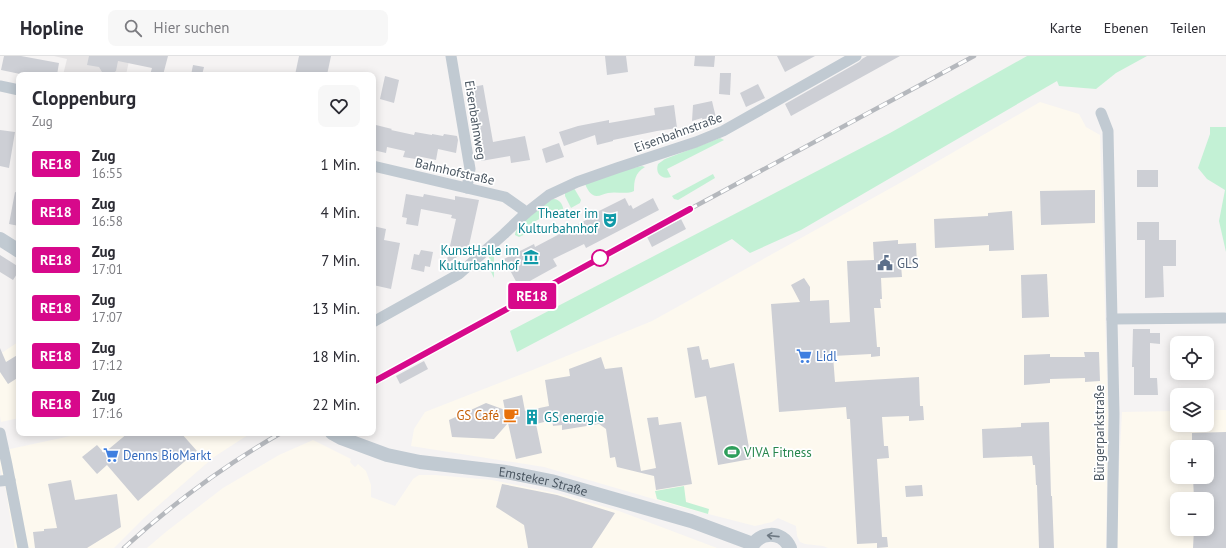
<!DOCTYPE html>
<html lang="de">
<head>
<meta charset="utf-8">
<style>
  body { margin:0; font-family:"PT Sans",sans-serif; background:#f7f7f7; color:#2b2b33; height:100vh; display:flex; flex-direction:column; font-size:15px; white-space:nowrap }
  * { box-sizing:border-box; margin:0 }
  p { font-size:13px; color:#7c7c81 }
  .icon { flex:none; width:22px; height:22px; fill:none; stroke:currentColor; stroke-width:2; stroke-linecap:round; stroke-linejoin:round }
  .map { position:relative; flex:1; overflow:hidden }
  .side { position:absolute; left:16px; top:16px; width:360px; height:364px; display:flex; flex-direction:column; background:#fff; border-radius:8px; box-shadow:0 2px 10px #0003 }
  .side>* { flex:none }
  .badge { padding:0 8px; border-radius:3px; font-size:14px; line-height:26px }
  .tools { position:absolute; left:1170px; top:280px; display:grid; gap:8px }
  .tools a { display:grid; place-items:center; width:44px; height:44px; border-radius:8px; background:#fff; box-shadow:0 2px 10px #0003; font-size:20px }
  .map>.badge { position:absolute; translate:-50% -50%; box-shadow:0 0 0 2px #fff }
  .round { display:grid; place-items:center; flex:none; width:42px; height:42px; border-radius:8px; background:#f7f7f7 }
  .overview { display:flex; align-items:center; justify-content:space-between; height:68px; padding:0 16px }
  h1 { font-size:19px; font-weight:600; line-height:30px }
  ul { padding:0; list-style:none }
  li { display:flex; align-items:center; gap:12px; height:48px; padding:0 16px }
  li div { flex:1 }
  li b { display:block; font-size:15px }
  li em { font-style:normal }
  li .badge { min-width:44px; font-weight:700; text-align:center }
  header { display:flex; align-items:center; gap:24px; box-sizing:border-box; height:56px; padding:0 20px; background:#fff; border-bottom:1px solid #e1e1e2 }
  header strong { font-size:19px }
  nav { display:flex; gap:22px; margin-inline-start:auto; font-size:14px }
  .search { width:280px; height:36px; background:#f7f7f7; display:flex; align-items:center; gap:10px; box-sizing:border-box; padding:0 14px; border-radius:8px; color:#7c7c81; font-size:15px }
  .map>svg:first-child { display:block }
</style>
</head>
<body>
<header>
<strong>Hopline</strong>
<div class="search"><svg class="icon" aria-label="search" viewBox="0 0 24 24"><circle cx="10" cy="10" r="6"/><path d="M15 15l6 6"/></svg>Hier suchen</div>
<nav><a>Karte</a><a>Ebenen</a><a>Teilen</a></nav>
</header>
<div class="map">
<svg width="1226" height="492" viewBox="0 0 1226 492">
  <rect width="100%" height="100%" fill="#f5f3f3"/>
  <!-- commercial -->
  <g fill="#fdf9ef" fill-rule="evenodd">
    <path d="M1040,46L1079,58L1086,71L1100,79L1108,359L1106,492H828L823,490L805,488L800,486L797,480L796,470L778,462L772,466L755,470L681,451L544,411L411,390L414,373L425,356L530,315L652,265L907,123Z"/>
    <path d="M19,281V362L1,366L0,360V298L18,286V282Z"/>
    <path d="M1207,354H1226V492H1117V449L1122,356L1177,355V369H1207ZM1177,391H1207V421H1177ZM1177,443H1207V473H1177Z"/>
    <path d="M77,377H251L214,401L143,463L114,492H15L6,435L0,412V397L10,393L75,379Z"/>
    <path d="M313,384L351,403L350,406L355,411L358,408L366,415L371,429V441L395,450L413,423L419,419H435L492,424L560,438L619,455L717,492H147L167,475L223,432L279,399Z"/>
  </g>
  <!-- education -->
  <path fill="#e6e4e5" d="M54,0H130L126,19H63L67,3Z"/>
  <!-- green -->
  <g fill="#c3f1d5">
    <path d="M1027,0H1147L1116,17L1096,33L1059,30L1057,25L801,174L750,197L732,183L517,296L510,275L890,77Z"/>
    <path d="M1210,71H1226V196L1219,165L1225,134L1207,123L1198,112L1210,78Z"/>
    <path d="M720,82L724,84L667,113L671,121C661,124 655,117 658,108L665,103Z"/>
    <path d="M642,110L645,111C635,117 634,124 634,135C626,139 617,135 608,137C603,138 597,142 593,139C589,137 587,132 585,128L628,113Z"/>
    <path d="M713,118L715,122L678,144L674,143L672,140Z"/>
    <path d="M574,132L581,144L580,147L571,152L565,140V137Z"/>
    <path d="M552,143C560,142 563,149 564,156L562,158L557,161L558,153L530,168L528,177L519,181L515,179C516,167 543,151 552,143Z"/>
    <path d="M494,194V222C488,209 484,206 494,194Z"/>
    <path d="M684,430L686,446L709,453L708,458L657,443L655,435Z"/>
  </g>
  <!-- building -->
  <g fill="#cdcfd5">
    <path d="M4,0H21L59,7L57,19H25L1,14Z"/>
    <path d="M89,0H168L163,19H150L152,12L118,5L116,15L113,17L102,16L99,11L87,9Z"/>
    <path d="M299,0H331L327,19H295Z"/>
    <path d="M605,0H626L628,16L607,19Z"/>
    <path d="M695,0H715L714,11L694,10Z"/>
    <path d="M777,0H815L785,16Z"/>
    <path d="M867,0H900L791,60L785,48L859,6L862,3Z"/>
    <path d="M193,9L204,11L202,19H191Z"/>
    <path d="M720,17H731L730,39L719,38Z"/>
    <path d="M385,20L399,24L394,47L380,43Z"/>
    <path d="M758,28L765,42L746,51L740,37Z"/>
    <path d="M483,29L493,86L525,80L530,104L511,107L510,100L481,105L467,32Z"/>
    <path d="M712,45L717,66L704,69L702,62L692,65L693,49Z"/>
    <path d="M674,49L677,72L657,75L613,84V85L597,89L595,79L564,90L559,76L578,70L609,64V67L655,59L654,52Z"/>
    <path d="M376,69L392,73L391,74L414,79L415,76L432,79V78L443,80L444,78L457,80L458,84L456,97L438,93L436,104L417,100L416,103L403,101L405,95L387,91L386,97L373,94V83Z"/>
    <path d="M0,74L15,76L9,112L0,110Z"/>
    <path d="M559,87L564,101L546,107L542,93Z"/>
    <rect x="1137" y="114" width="21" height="17"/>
    <path d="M1095,134V167L1041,169L1040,135Z"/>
    <path d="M15,136L19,137V170L9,168Z"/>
    <path d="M406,138L423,141L424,138L455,144V140L479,144L468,194L446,208L456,163L451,162L452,159L421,153L418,170L406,168L407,162L402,161Z"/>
    <path d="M625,142L629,150L631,149L633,153L653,142L659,154L586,192L584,188L553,203L557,210L519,231L504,203L534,188L535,191L588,163L587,161Z"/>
    <path d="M1012,155L1014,194L989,195V189L935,192L934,163L988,160V157Z"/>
    <path d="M681,163L686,173L652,191L647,181Z"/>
    <path d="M1137,166H1159V184H1176V210H1163L1164,241L1145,242V184H1137Z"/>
    <path d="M373,170L386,173L384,184L400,187L391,233L373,229Z"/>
    <path d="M898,184V188L916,187L917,208L901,209L902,221L881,222L882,243H880L881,252H874L877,291H880V300L871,301V298L833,300L835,326L919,321L920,350H923L924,364L909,365V360L882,361L884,390H888L889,402L877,403L882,481H887L888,491L877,492V487L857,488L850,363H847L846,351L779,356L771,248L800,246L791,229L804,222L810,231V245L829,244L830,267L850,266L847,205L874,204L873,186Z"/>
    <path d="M421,194L433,196L430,211L425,210L424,216L411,213L414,198L419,199Z"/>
    <path d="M0,199L19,211V215L13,224L0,216Z"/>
    <path d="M1047,218L1049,261L1022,262L1021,219Z"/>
    <path d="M1133,273H1150V277H1160V288L1150,287V322H1157L1158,339H1134V311H1132Z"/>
    <path d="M699,290L702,304L708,303L710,312L734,307L751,403L718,409L706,340L695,342L687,292Z"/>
    <path d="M0,292L6,306L19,298V321L8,328L0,316Z"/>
    <path d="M1084,296H1099L1100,325L1085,326V322L1050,323V327L1024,329V299L1050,298V301H1085Z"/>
    <path d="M601,301L605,313L622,311L641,415L656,412L647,362L658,361L659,369L681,366L692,428L656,434L654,420L617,411L615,401L610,402L606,373L599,368L562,374V369L553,370L552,364L536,368L542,397L516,403L508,367L494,383L452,381L449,364L486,347L505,354L503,344L522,339L525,355L549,350L545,324L570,320L569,313Z"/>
    <path d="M424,305L428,313L400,328L396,320Z"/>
    <path d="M1049,366L1051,440H1052L1054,492H1039L1037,429H1036L1035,409H1033L1032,400L983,402L982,373L1021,371V367Z"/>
    <path d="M1226,376V492H1193L1194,473H1207V443H1194L1193,421H1207V391H1192V377Z"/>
    <path d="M128,377H181L197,395L138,445L107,409L97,418L82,401L97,389L104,397Z"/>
    <path d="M71,424L75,444L117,438L121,471L87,492H35L33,476L44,475V473L57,472L48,428Z"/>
    <path d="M502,428L557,439L615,457L592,492H528L524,469L496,451Z"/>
    <path d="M922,429L923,440L906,441L905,430Z"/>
  </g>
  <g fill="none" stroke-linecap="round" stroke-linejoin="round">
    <!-- minor -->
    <g stroke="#c1cad2" stroke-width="11">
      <path d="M451,0L470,113L467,132"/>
      <path d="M0,30L19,34"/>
      <path d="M1101,57L1108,75L1114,358L1112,492"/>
      <path d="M373,110L505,141L522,153L526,157"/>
      <path d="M1112,263L1224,262"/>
      <path d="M373,266L459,218L504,178L526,157L549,139L577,126L617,112L696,86L723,75L856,0"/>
      <path d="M0,377L7,409L23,492"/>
      <path d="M0,425L10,424"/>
    </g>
    <!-- tertiary -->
    <g stroke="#c1cad2" stroke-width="14">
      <path d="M0,183L19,195"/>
      <path id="s1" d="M332,377L341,382L387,399L420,406L506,416L551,425L691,465L753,488"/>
      <path d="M751,492C759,475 782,474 790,492"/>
    </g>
    <defs>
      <g id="rail">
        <path d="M373,326L690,153L974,0"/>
        <path d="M124,492C172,448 225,409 281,377"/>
      </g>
    </defs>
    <!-- rail casing -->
    <use href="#rail" stroke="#b5b8bd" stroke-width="4.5"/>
    <!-- rail -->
    <use href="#rail" stroke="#fff" stroke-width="3" stroke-dasharray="9" stroke-linecap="butt"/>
  </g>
  <!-- one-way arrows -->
  <defs><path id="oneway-shaft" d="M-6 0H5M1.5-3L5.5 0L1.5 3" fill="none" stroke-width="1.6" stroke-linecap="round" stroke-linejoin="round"/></defs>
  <use stroke="#6e7983" href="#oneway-shaft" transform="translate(773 480) rotate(-174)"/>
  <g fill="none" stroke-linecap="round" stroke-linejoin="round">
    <defs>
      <path id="line" d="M373,326L690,153"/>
    </defs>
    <!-- line casing -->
    <use href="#line" stroke="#fff" stroke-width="9"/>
    <!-- line -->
    <use href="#line" stroke="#d7098b" stroke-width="6"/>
  </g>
  <!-- icons -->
  <defs>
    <symbol id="theatre-bare" viewBox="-9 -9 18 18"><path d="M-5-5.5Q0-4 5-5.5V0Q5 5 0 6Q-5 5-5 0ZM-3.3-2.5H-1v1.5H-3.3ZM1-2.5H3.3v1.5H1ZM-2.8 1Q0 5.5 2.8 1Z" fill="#0f9aa8" stroke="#fff" stroke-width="2.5" paint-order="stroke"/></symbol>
    <symbol id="museum-bare" viewBox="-9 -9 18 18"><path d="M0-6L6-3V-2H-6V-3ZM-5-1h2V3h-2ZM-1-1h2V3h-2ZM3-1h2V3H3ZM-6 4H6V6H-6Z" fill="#0f9aa8" stroke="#fff" stroke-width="2.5" paint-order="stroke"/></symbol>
    <symbol id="civic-bare" viewBox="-9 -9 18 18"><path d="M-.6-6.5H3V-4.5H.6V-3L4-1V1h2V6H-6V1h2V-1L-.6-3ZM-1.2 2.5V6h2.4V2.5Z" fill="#5c6f8a" stroke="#fff" stroke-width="2.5" paint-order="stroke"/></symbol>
    <symbol id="supermarket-bare" viewBox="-9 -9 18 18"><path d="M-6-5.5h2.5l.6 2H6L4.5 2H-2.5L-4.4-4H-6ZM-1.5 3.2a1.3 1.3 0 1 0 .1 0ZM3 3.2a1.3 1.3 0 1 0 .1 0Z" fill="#3f7fe0" stroke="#fff" stroke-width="2.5" paint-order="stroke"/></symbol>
    <symbol id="cafe-bare" viewBox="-9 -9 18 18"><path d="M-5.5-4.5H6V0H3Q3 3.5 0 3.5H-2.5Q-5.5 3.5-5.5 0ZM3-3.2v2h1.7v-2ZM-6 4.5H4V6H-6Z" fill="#e8710a" stroke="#fff" stroke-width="2.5" paint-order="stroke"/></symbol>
    <symbol id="building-bare" viewBox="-9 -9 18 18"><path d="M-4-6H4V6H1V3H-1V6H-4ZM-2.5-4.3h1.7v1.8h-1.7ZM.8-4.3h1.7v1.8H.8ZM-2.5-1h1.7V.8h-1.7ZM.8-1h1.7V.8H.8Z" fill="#0f9aa8" stroke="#fff" stroke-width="2.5" paint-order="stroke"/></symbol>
    <symbol id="stadium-bare" viewBox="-9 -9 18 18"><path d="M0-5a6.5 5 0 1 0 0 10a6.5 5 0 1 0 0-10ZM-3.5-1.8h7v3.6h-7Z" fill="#2e9e5b" stroke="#fff" stroke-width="2.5" paint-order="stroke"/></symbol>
  </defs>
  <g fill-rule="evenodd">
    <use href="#theatre-bare" x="599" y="153" width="22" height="22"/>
    <use href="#museum-bare" x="520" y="190" width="22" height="22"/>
    <use href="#civic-bare" x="874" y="196" width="22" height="22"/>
    <use href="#supermarket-bare" x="793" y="289" width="22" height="22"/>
    <use href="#cafe-bare" x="500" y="348" width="22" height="22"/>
    <use href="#building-bare" x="521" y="350" width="22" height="22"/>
    <use href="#stadium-bare" x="721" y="385" width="22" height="22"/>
    <use href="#supermarket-bare" x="100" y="388" width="22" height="22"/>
  </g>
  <!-- markers -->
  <circle fill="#fff" stroke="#d7098b" stroke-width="2" cx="600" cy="202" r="8"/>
  <g text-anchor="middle" stroke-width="3.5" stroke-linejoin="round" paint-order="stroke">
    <!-- street labels -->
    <g font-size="13" fill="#4a5661" stroke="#fff">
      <text transform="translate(476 64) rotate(81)" y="5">Eisenbahnweg</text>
      <text transform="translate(678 76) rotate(-20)" y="5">Eisenbahnstraße</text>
      <text transform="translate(455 115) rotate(13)" y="5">Bahnhofstraße</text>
      <text transform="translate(1099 377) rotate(-90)" y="5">Bürgerparkstraße</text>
      <text dy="5" stroke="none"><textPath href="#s1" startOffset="218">Emsteker Straße</textPath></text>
    </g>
    <!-- culture labels -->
    <g font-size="13" fill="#0d838f" stroke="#fff" text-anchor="end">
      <text x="598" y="162">Theater im<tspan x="598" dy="15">Kulturbahnhof</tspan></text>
      <text x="519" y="199">KunstHalle im<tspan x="519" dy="15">Kulturbahnhof</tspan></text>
      <text x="544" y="366" text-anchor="start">GS energie</text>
    </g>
    <!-- service labels -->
    <g font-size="13" fill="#4e5e75" stroke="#fff" text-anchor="start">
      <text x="897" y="212">GLS</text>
    </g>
    <!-- shop labels -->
    <g font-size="13" fill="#366cbe" stroke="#fff" text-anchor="start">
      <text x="816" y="305">Lidl</text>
      <text x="123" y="404">Denns BioMarkt</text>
    </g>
    <!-- food labels -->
    <g font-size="13" fill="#c56008" stroke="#fff" text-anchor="end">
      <text x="499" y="364">GS Café</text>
    </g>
    <!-- leisure labels -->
    <g font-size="13" fill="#27864d" stroke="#fff" text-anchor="start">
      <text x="744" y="401">VIVA Fitness</text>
    </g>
  </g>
</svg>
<div class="tools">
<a><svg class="icon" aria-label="locate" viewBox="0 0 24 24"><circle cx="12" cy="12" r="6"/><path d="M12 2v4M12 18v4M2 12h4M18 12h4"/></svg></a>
<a><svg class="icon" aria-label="layers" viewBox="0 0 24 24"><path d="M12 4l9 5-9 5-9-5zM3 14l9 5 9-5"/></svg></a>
<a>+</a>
<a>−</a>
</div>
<b class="badge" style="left:532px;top:240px;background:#d7098b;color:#fff">RE18</b>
<section class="side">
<div class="overview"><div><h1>Cloppenburg</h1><p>Zug</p></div><a class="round"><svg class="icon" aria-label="heart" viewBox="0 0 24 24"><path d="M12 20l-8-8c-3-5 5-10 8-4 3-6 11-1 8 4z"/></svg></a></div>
<ul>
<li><span class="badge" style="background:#d7098b;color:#fff">RE18</span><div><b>Zug</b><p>16:55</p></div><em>1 Min.</em></li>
<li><span class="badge" style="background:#d7098b;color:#fff">RE18</span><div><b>Zug</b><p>16:58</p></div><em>4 Min.</em></li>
<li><span class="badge" style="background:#d7098b;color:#fff">RE18</span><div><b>Zug</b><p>17:01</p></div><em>7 Min.</em></li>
<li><span class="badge" style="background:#d7098b;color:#fff">RE18</span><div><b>Zug</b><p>17:07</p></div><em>13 Min.</em></li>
<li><span class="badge" style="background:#d7098b;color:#fff">RE18</span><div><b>Zug</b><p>17:12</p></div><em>18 Min.</em></li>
<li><span class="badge" style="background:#d7098b;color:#fff">RE18</span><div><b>Zug</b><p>17:16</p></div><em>22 Min.</em></li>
</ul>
</section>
</div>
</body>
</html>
